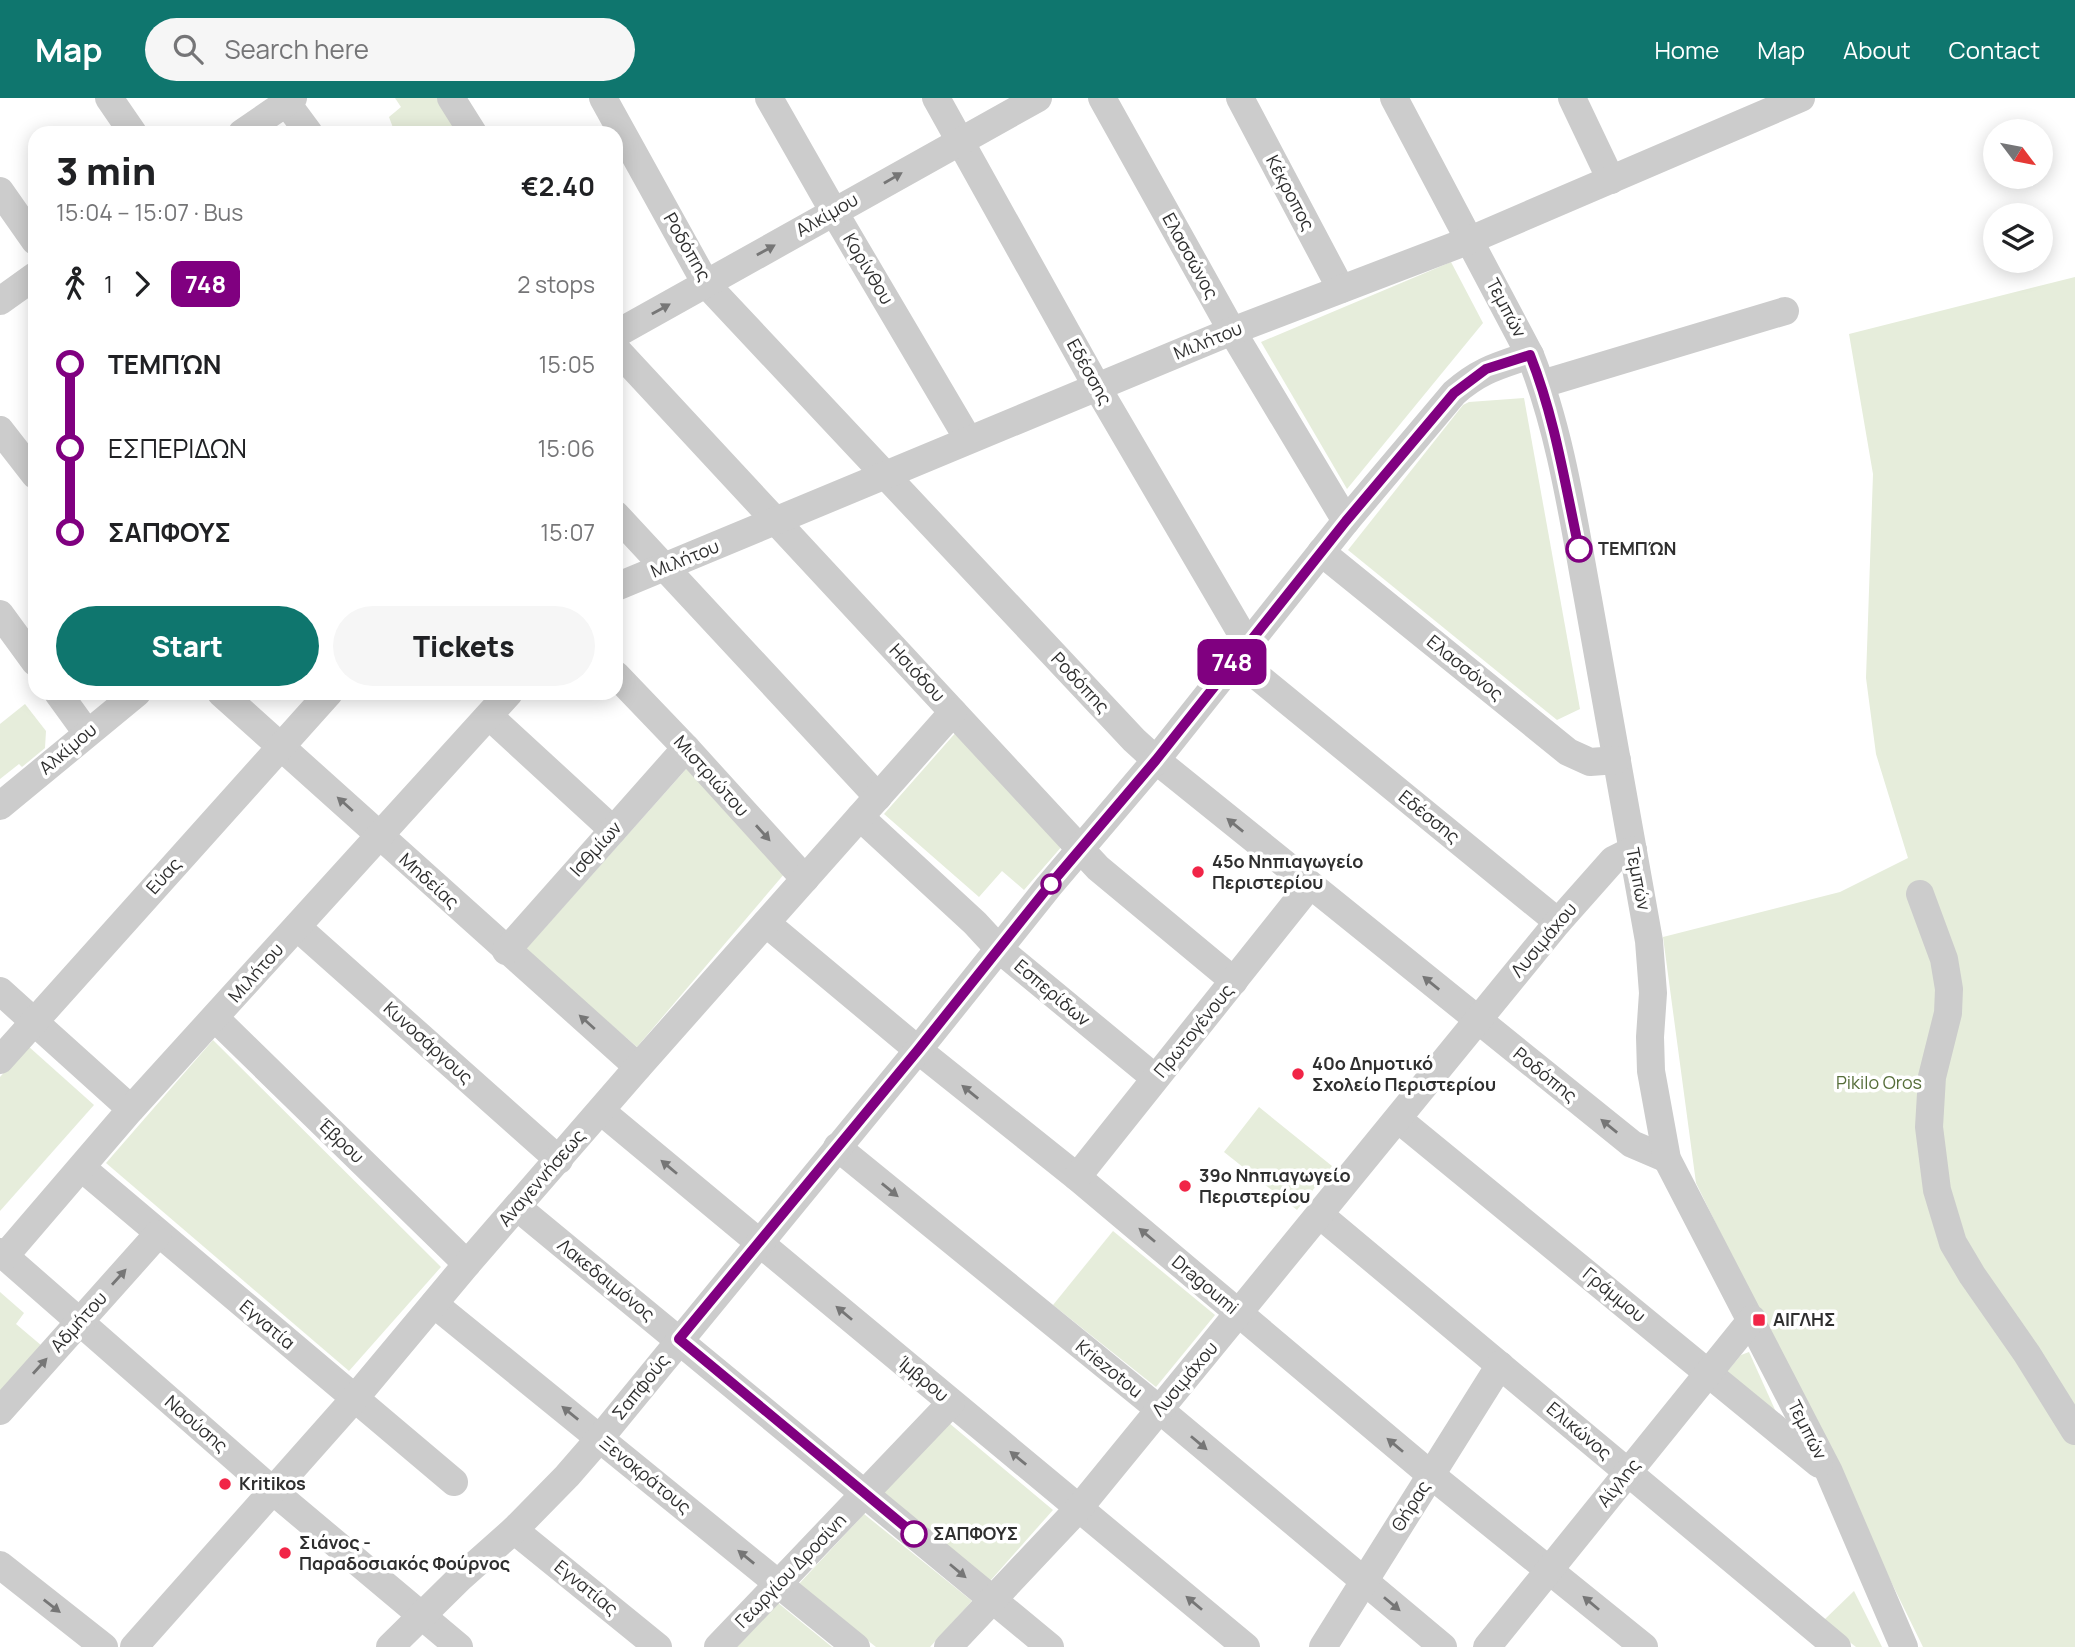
<!DOCTYPE html>
<html lang="en">
<head>
<meta charset="utf-8">
<style>
  body { margin:0; font-family:Manrope,sans-serif; background:#f6f6f6; color:#202124; height:100vh; display:flex; flex-direction:column; font-size:26px; white-space:nowrap }
  * { box-sizing:border-box; margin:0 }
  p { font-size:23px; color:#757577 }
  .icon { flex:none; width:38px; height:38px; fill:none; stroke:currentColor; stroke-width:2; stroke-linecap:round; stroke-linejoin:round }
  .map { position:relative; flex:1; overflow:hidden }
  .sheet { position:absolute; left:28px; top:28px; width:595px; height:574px; display:flex; flex-direction:column; background:#fff; border-radius:21px; box-shadow:0 4px 18px #0003 }
  .sheet>* { flex:none }
  .badge { padding:0 14px; border-radius:10px; font-size:24px; line-height:46px }
  .needle { width:46px; rotate:122deg }
  .controls { position:absolute; left:1983px; top:21px; display:grid; gap:14px }
  .controls a { display:grid; place-items:center; width:70px; height:70px; border-radius:50%; background:#fff; box-shadow:0 4px 18px #0003; font-size:35px }
  .map>.badge { position:absolute; translate:-50% -50%; box-shadow:0 0 0 4px #fff }
  .legs { display:flex; align-items:center; gap:10px; height:77px; padding:0 28px; font-size:23px }
  .legs p { margin-inline-start:auto }
  .headline { display:flex; align-items:center; justify-content:space-between; height:119px; padding:0 28px }
  h1 { font-size:38px; font-weight:800; line-height:52px }
  .primary-button { display:flex; gap:14px; margin-top:auto; padding:14px 28px }
  .primary-button a { flex:1; height:80px; border-radius:42px; background:#0f766e; color:#fff; font-size:28px; font-weight:800; line-height:80px; text-align:center }
  .primary-button a+a { background:#f6f6f6; color:#202124 }
  ul { padding:0 28px; list-style:none }
  li { display:flex; align-items:center; gap:24px; height:84px; font-size:26px }
  li i { display:grid; place-items:center; width:10px; height:100%; margin:0 9px; background:currentColor }
  li i::after { content:''; width:18px; height:18px; margin:-9px; border:5px solid; border-radius:50%; background:#fff }
  li p { margin-inline-start:auto }
  li:first-child i { background:linear-gradient(#0000 50%,currentColor 0) }
  li:last-child i { background:linear-gradient(currentColor 50%,#0000 0) }
  header { display:flex; align-items:center; gap:42px; box-sizing:border-box; height:98px; padding:0 35px; background:#0f766e; color:#fff }
  header strong { font-size:33px }
  nav { display:flex; gap:38px; margin-inline-start:auto; font-size:24px }
  .search { width:490px; height:63px; background:#f6f6f6; display:flex; align-items:center; gap:18px; box-sizing:border-box; padding:0 24px; border-radius:38px; color:#757577; font-size:26px }
  .map>svg:first-child { display:block }
</style>
</head>
<body>
<header>
<strong>Map</strong>
<div class="search"><svg class="icon" aria-label="search" viewBox="0 0 24 24"><circle cx="10" cy="10" r="6"/><path d="M15 15l6 6"/></svg>Search here</div>
<nav><a>Home</a><a>Map</a><a>About</a><a>Contact</a></nav>
</header>
<div class="map">
<svg width="2075" height="1549" viewBox="0 0 2075 1549">
  <rect width="100%" height="100%" fill="#fff"/>
  <!-- green -->
  <g fill="#e6eddb">
    <path d="M395,0H439L464,35H395L389,19L401,9Z"/>
    <path d="M1451,164L1483,225L1347,391L1261,244Z"/>
    <path d="M2075,179V1549H1923L1696,1085L1663,839L1840,794L1908,760L1876,656L1866,580L1873,376L1849,236Z"/>
    <path d="M1524,300L1580,611L1557,622L1348,452L1463,307L1469,304Z"/>
    <path d="M25,606L46,633L45,650L22,669L19,666L0,681V626Z"/>
    <path d="M958,632L1063,747L1024,792L1002,773L979,799L884,716Z"/>
    <path d="M687,670L785,775L637,949L525,852Z"/>
    <path d="M213,942L441,1169L349,1273L106,1065Z"/>
    <path d="M28,948L94,1007L0,1113V979Z"/>
    <path d="M1259,1009L1332,1068L1297,1112L1224,1054Z"/>
    <path d="M1113,1133L1215,1217L1156,1289L1053,1207Z"/>
    <path d="M0,1194L24,1215L16,1226L42,1248L0,1294Z"/>
    <path d="M1749,1254L1776,1314L1726,1275L1741,1257Z"/>
    <path d="M949,1325L1053,1412L990,1483L881,1395Z"/>
    <path d="M864,1416L972,1503L930,1549H876L798,1487Z"/>
    <path d="M1854,1493L1882,1549H1856L1823,1523Z"/>
    <path d="M778,1505L832,1549H737Z"/>
  </g>
  <g fill="none" stroke-linecap="round" stroke-linejoin="round">
    <!-- minor -->
    <g stroke="#ccc" stroke-width="28">
      <path d="M109,0L133,35"/>
      <path d="M283,0L309,35"/>
      <path d="M451,0L473,35"/>
      <path d="M603,0L706,186L1134,642L1156,662L1632,1046L1667,1061"/>
      <path d="M769,0L834,114L968,341"/>
      <path d="M936,0L1097,289L1247,545"/>
      <path d="M1102,0L1232,233L1346,423"/>
      <path d="M1240,0L1341,191"/>
      <path d="M1394,0L1530,257C1561,335 1573,420 1588,501C1609,615 1629,729 1649,843L1653,895L1650,939L1651,973L1667,1061L1829,1374L1904,1549"/>
      <path d="M1572,0L1611,82"/>
      <path d="M242,35L293,0"/>
      <path d="M0,93L35,143"/>
      <path d="M0,203L35,178"/>
      <path d="M616,236L1038,0"/>
      <path d="M616,251L1098,770L1234,883"/>
      <path d="M1542,286L1785,213"/>
      <path d="M0,332L35,377"/>
      <path d="M616,417L878,699"/>
      <path d="M1321,454L1568,654L1590,664L1617,662"/>
      <path d="M616,489L1232,233L1470,142L1801,0"/>
      <path d="M0,516L35,564"/>
      <path d="M1235,560L1558,824"/>
      <path d="M616,577L686,650L805,781"/>
      <path d="M58,595L87,635"/>
      <path d="M221,595L638,969"/>
      <path d="M489,618L613,732"/>
      <path d="M0,708L137,595"/>
      <path d="M860,719L975,825L999,851L1155,980"/>
      <path d="M1920,796L1944,861L1949,891L1948,915L1932,979L1929,1029L1937,1092L1953,1145L1972,1177L2027,1256L2075,1333"/>
      <path d="M766,825L918,952L1077,1079L1431,1377L1644,1549"/>
      <path d="M297,829L559,1062"/>
      <path d="M506,853L686,650"/>
      <path d="M0,893L131,1011"/>
      <path d="M215,920L467,1166"/>
      <path d="M0,962L329,595"/>
      <path d="M601,1013L1246,1549"/>
      <path d="M1398,1021L1819,1366"/>
      <path d="M837,1049L1160,1312L1443,1549"/>
      <path d="M82,1070L454,1384"/>
      <path d="M1077,1079L1310,787"/>
      <path d="M517,1109L1050,1549"/>
      <path d="M1320,1117L1837,1549"/>
      <path d="M0,1154L273,1393L459,1549"/>
      <path d="M5,1158L131,1011L509,595"/>
      <path d="M434,1206L856,1549"/>
      <path d="M0,1313L158,1136"/>
      <path d="M514,1432L658,1549"/>
      <path d="M0,1467L104,1549"/>
      <path d="M134,1549L355,1300L467,1166L638,969L953,614"/>
      <path d="M390,1549L460,1480L514,1432L567,1378L600,1340L918,952L1049,788L1156,662L1346,423L1454,295C1480,272 1498,268 1530,257"/>
      <path d="M718,1549L951,1305"/>
      <path d="M948,1549L1079,1410L1558,824L1613,762L1633,752"/>
      <path d="M1323,1549L1500,1267"/>
      <path d="M1487,1549L1752,1221"/>
    </g>
  </g>
  <!-- one-way arrows -->
  <defs><path id="oneway-solid" d="M-6-.8H1V-3.2L6.5 0L1 3.2V.8H-6Z" transform="scale(1.75)"/></defs>
  <g fill="#767676">
    <use href="#oneway-solid" transform="translate(893 80) rotate(-30)"/>
    <use href="#oneway-solid" transform="translate(766 152) rotate(-29)"/>
    <use href="#oneway-solid" transform="translate(661 211) rotate(-29)"/>
    <use href="#oneway-solid" transform="translate(345 706) rotate(-138)"/>
    <use href="#oneway-solid" transform="translate(1235 727) rotate(-141)"/>
    <use href="#oneway-solid" transform="translate(763 735) rotate(48)"/>
    <use href="#oneway-solid" transform="translate(1431 885) rotate(-141)"/>
    <use href="#oneway-solid" transform="translate(587 924) rotate(-138)"/>
    <use href="#oneway-solid" transform="translate(970 994) rotate(-141)"/>
    <use href="#oneway-solid" transform="translate(1609 1028) rotate(-141)"/>
    <use href="#oneway-solid" transform="translate(669 1069) rotate(-140)"/>
    <use href="#oneway-solid" transform="translate(890 1092) rotate(39)"/>
    <use href="#oneway-solid" transform="translate(1147 1137) rotate(-140)"/>
    <use href="#oneway-solid" transform="translate(119 1179) rotate(-48)"/>
    <use href="#oneway-solid" transform="translate(844 1215) rotate(-140)"/>
    <use href="#oneway-solid" transform="translate(40 1268) rotate(-48)"/>
    <use href="#oneway-solid" transform="translate(570 1315) rotate(-141)"/>
    <use href="#oneway-solid" transform="translate(1199 1345) rotate(40)"/>
    <use href="#oneway-solid" transform="translate(1395 1347) rotate(-140)"/>
    <use href="#oneway-solid" transform="translate(1018 1360) rotate(-141)"/>
    <use href="#oneway-solid" transform="translate(746 1459) rotate(-141)"/>
    <use href="#oneway-solid" transform="translate(958 1473) rotate(40)"/>
    <use href="#oneway-solid" transform="translate(1194 1505) rotate(-140)"/>
    <use href="#oneway-solid" transform="translate(1591 1505) rotate(-140)"/>
    <use href="#oneway-solid" transform="translate(1392 1506) rotate(40)"/>
    <use href="#oneway-solid" transform="translate(52 1508) rotate(38)"/>
  </g>
  <g fill="none" stroke-linecap="round" stroke-linejoin="round">
    <defs>
      <path id="line-1" d="M914,1436L679,1241L918,952L1049,788L1156,662L1346,423L1454,295L1486,271L1530,257C1555,320 1565,386 1579,451"/>
    </defs>
    <!-- line-1 casing -->
    <use href="#line-1" stroke="#fff" stroke-width="16"/>
    <!-- line-1 -->
    <use href="#line-1" stroke="#800080" stroke-width="10"/>
  </g>
  <!-- markers -->
  <g fill="#fff" stroke="#800080" stroke-width="3.5">
    <circle cx="1579" cy="451" r="12"/>
    <circle cx="1051" cy="786" r="9"/>
    <circle cx="914" cy="1436" r="12"/>
  </g>
  <g fill="#f12547" stroke="#fff" stroke-width="2.5">
    <circle cx="1198" cy="774" r="7"/>
    <circle cx="1298" cy="976" r="7"/>
    <circle cx="1185" cy="1088" r="7"/>
    <rect x="1752" y="1215" width="14" height="14" rx="3.5"/>
    <circle cx="225" cy="1386" r="7"/>
    <circle cx="285" cy="1455" r="7"/>
  </g>
  <g text-anchor="middle" stroke-width="7" stroke-linejoin="round" paint-order="stroke">
    <!-- street labels -->
    <g font-size="18" fill="#2f2f2f" stroke="#fff">
      <text transform="translate(1290 95) rotate(62)" y="6">Κέκροπος</text>
      <text transform="translate(827 117) rotate(-30)" y="6">Αλκίμου</text>
      <text transform="translate(687 149) rotate(60)" y="6">Ροδόπης</text>
      <text transform="translate(1190 158) rotate(61)" y="6">Ελασσώνος</text>
      <text transform="translate(868 171) rotate(59)" y="6">Κορίνθου</text>
      <text transform="translate(1506 210) rotate(62)" y="6">Τεμπών</text>
      <text transform="translate(1208 243) rotate(-22)" y="6">Μιλήτου</text>
      <text transform="translate(1089 274) rotate(61)" y="6">Εδέσσης</text>
      <text transform="translate(685 461) rotate(-22)" y="6">Μιλήτου</text>
      <text transform="translate(1465 570) rotate(39)" y="6">Ελασσόνος</text>
      <text transform="translate(917 575) rotate(47)" y="6">Ησιόδου</text>
      <text transform="translate(1080 585) rotate(47)" y="6">Ροδόπης</text>
      <text transform="translate(68 651) rotate(-40)" y="6">Αλκίμου</text>
      <text transform="translate(711 678) rotate(48)" y="6">Μιστριώτου</text>
      <text transform="translate(1429 719) rotate(39)" y="6">Εδέσσης</text>
      <text transform="translate(596 751) rotate(-48)" y="6">Ισθμίων</text>
      <text transform="translate(164 778) rotate(-48)" y="6">Εύας</text>
      <text transform="translate(1638 781) rotate(79)" y="6">Τεμπών</text>
      <text transform="translate(429 783) rotate(42)" y="6">Μηδείας</text>
      <text transform="translate(1544 842) rotate(-50)" y="6">Λυσιμάχου</text>
      <text transform="translate(256 875) rotate(-48)" y="6">Μιλήτου</text>
      <text transform="translate(1052 895) rotate(40)" y="6">Εσπερίδων</text>
      <text transform="translate(1194 933) rotate(-51)" y="6">Πρωτογένους</text>
      <text transform="translate(428 945) rotate(42)" y="6">Κυνοσάργους</text>
      <text transform="translate(1545 977) rotate(39)" y="6">Ροδόπης</text>
      <text transform="translate(341 1043) rotate(44)" y="6">Έβρου</text>
      <text transform="translate(542 1080) rotate(-49)" y="6">Αναγεννήσεως</text>
      <text transform="translate(606 1182) rotate(39)" y="6">Λακεδαιμόνος</text>
      <text transform="translate(1205 1187) rotate(40)" y="6">Dragoumi</text>
      <text transform="translate(1614 1197) rotate(39)" y="6">Γράμμου</text>
      <text transform="translate(79 1224) rotate(-48)" y="6">Αδμήτου</text>
      <text transform="translate(267 1227) rotate(40)" y="6">Εγνατία</text>
      <text transform="translate(1109 1271) rotate(39)" y="6">Kriezotou</text>
      <text transform="translate(923 1281) rotate(40)" y="6">Ίμβρου</text>
      <text transform="translate(1185 1281) rotate(-50)" y="6">Λυσιμάχου</text>
      <text transform="translate(641 1289) rotate(-51)" y="6">Σαπφούς</text>
      <text transform="translate(196 1326) rotate(41)" y="6">Ναούσης</text>
      <text transform="translate(1807 1332) rotate(63)" y="6">Τεμπών</text>
      <text transform="translate(1579 1333) rotate(40)" y="6">Ελικώνος</text>
      <text transform="translate(645 1377) rotate(39)" y="6">Ξενοκράτους</text>
      <text transform="translate(1619 1385) rotate(-51)" y="6">Αίγλης</text>
      <text transform="translate(1411 1408) rotate(-58)" y="6">Θήρας</text>
      <text transform="translate(791 1473) rotate(-46)" y="6">Γεωργίου Δροσίνη</text>
      <text transform="translate(586 1490) rotate(39)" y="6">Εγνατίας</text>
    </g>
    <!-- stop labels -->
    <g font-size="18" font-weight="bold" fill="#2f2f2f" stroke="#fff" text-anchor="start">
      <text x="1598" y="457">ΤΕΜΠΏΝ</text>
      <text x="933" y="1442">ΣΑΠΦΟΥΣ</text>
    </g>
    <!-- poi labels -->
    <g font-size="18" font-weight="bold" fill="#2f2f2f" stroke="#fff" text-anchor="start">
      <text x="1212" y="770">45ο Νηπιαγωγείο<tspan x="1212" dy="21">Περιστερίου</tspan></text>
      <text x="1312" y="972">40ο Δημοτικό<tspan x="1312" dy="21">Σχολείο Περιστερίου</tspan></text>
      <text x="1199" y="1084">39ο Νηπιαγωγείο<tspan x="1199" dy="21">Περιστερίου</tspan></text>
      <text x="1773" y="1228">ΑΙΓΛΗΣ</text>
      <text x="239" y="1392">Kritikos</text>
      <text x="299" y="1451">Σιάνος -<tspan x="299" dy="21">Παραδοσιακός Φούρνος</tspan></text>
    </g>
    <!-- park labels -->
    <g font-size="18" fill="#566e39" stroke="#fff">
      <text x="1879" y="991">Pikilo Oros</text>
    </g>
  </g>
</svg>
<div class="controls">
<a><svg class="needle" viewBox="-14 -14 28 28"><path d="M0-13l5 13h-10z" fill="#e53935"/><path d="M0 13l5-13h-10z" fill="#757577"/></svg></a>
<a><svg class="icon" aria-label="layers" viewBox="0 0 24 24"><path d="M12 4l9 5-9 5-9-5zM3 14l9 5 9-5"/></svg></a>
</div>
<b class="badge" style="left:1232px;top:564px;background:#800080;color:#fff">748</b>
<section class="sheet">
<div class="headline"><div><h1>3 min</h1><p>15:04 – 15:07 · Bus</p></div><b>€2.40</b></div>
<div class="legs"><svg class="icon" aria-label="walk" viewBox="0 0 24 24"><circle cx="13" cy="4" r="2"/><path d="M13 8l-2 6 4 7M11 14l-3 7M7 12l3-4h3l4 4"/></svg>1<svg class="icon" aria-label="forward" viewBox="0 0 24 24"><path d="M9 5l7 7-7 7"/></svg><b class="badge" style="background:#800080;color:#fff">748</b><p>2 stops</p></div>
<ul>
<li><i style="color:#800080"></i><b>ΤΕΜΠΏΝ</b><p>15:05</p></li>
<li><i style="color:#800080"></i><span>ΕΣΠΕΡΙΔΩΝ</span><p>15:06</p></li>
<li><i style="color:#800080"></i><b>ΣΑΠΦΟΥΣ</b><p>15:07</p></li>
</ul>
<div class="primary-button"><a>Start</a><a>Tickets</a></div>
</section>
</div>
</body>
</html>
